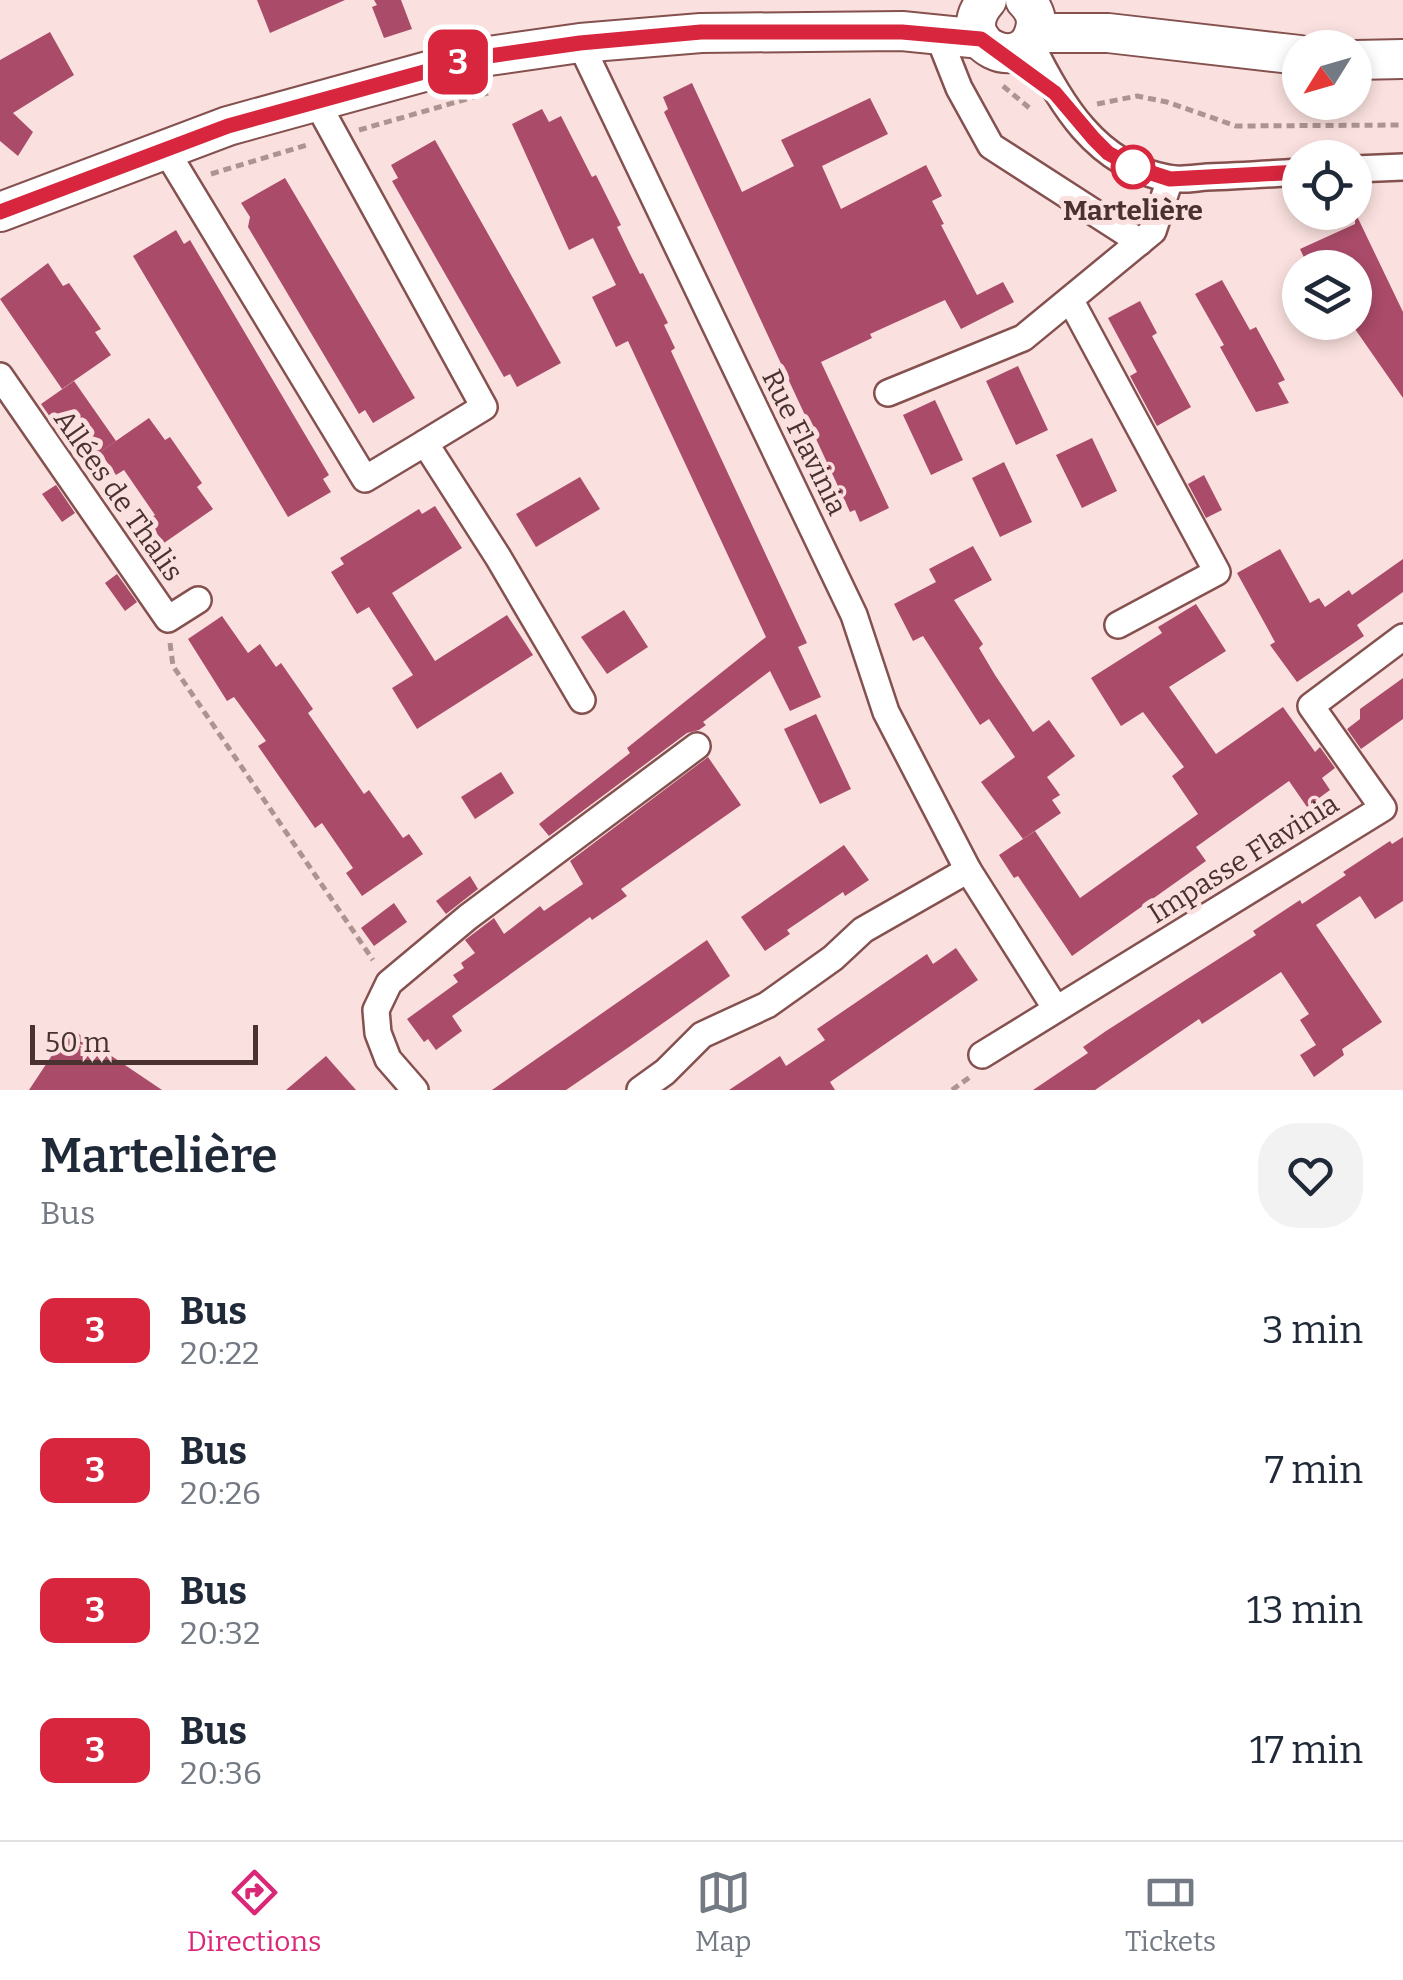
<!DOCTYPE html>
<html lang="en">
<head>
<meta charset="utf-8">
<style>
  body { margin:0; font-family:Bitter,serif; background:#f2f2f3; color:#1f2937; height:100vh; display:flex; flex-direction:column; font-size:38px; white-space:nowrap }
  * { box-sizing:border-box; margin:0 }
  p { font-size:32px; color:#747a83 }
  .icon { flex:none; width:55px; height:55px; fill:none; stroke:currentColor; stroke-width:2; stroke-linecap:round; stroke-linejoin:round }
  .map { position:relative; height:1090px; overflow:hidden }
  .side { display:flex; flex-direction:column; background:#fff; flex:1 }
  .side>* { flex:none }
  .badge { padding:0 20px; border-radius:15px; font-size:35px; line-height:65px }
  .needle { width:65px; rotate:233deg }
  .buttons { position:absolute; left:1282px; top:30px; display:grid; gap:20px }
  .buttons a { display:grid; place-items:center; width:90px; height:90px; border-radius:50%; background:#fff; box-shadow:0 5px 15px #0003; font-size:50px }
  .scale { position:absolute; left:30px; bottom:25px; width:228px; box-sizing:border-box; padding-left:10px; border:5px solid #4a3230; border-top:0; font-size:28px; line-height:35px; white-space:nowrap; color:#4a3230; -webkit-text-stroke:8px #fae1df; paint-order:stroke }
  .map>.badge { position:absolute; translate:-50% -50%; box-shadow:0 0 0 5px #fff }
  .round { display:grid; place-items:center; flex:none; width:105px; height:105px; border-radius:40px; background:#f2f2f3 }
  .summary { display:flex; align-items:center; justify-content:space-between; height:170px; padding:0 40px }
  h1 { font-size:48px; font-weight:600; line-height:75px }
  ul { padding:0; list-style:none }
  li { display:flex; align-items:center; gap:30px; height:140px; padding:0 40px }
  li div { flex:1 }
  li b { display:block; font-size:38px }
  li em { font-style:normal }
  li .badge { min-width:110px; font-weight:700; text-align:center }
  .tab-bar { display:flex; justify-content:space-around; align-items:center; height:140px; border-top:2px solid #e0e1e3; background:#fff; font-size:28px; color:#747a83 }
  .tab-bar a { display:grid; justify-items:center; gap:5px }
  .tab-bar .active { color:#db2777 }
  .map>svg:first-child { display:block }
</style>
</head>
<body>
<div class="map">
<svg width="1403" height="1090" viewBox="0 0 1403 1090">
  <rect width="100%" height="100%" fill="#fae1df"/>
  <!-- building -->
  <g fill="#aa4b69">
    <path d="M257,0H345L270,33Z"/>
    <path d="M374,0H401L412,29L384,38L372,7L377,5Z"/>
    <path d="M50,32L74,75L13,113L33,132L18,156L0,141V60Z"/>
    <path d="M692,83L742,192L794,166L781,140L870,98L888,134L822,166L841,209L926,165L942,196L932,201L944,224L941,225L977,295L1003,282L1014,302L961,329L945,300L870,334L872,338L821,362L889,508L860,522L855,510L850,512L664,112L668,109L663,97Z"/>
    <path d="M542,109L549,122L561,116L592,177L596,175L621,225L617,227L629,252L640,274L643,273L668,323L664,325L675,348L671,351L807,643L798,647L821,697L790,711L770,671L703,722L706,725L699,730L687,733L549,836L539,824L630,753L627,748L766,637L628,341L616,347L592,297L616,285L593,238L569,250L512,124Z"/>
    <path d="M435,140L561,363L517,387L510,374L504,377L392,181L398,178L391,165Z"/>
    <path d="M285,178L415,398L373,423L365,410L359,414L248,227L250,217L241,203Z"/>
    <path d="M1355,212L1403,312V398L1355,329V268H1309L1300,249L1355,224Z"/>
    <path d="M176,230L184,244L190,240L329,475L323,479L331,492L288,517L133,256Z"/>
    <path d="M48,263L63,286L69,283L101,329L95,332L111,355L62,389L0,299Z"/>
    <path d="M1222,280L1250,330L1256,327L1285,380L1278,383L1289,403L1256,412L1220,347L1224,345L1195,294Z"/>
    <path d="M1140,301L1157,333L1152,336L1191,407L1157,426L1130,376L1137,372L1108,318Z"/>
    <path d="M1018,366L1048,430L1016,445L986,381Z"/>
    <path d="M74,381L116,441L83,464L41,404Z"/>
    <path d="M935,400L963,460L931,475L903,415Z"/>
    <path d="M149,418L165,440L170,437L202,483L197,487L213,509L164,543L147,520L155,515L124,470L116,475L100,452Z"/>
    <path d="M1092,438L1117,491L1082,508L1056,455Z"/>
    <path d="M1004,462L1032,522L1000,537L972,478Z"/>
    <path d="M1204,475L1222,510L1206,518L1188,484Z"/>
    <path d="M580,477L600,509L536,547L516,514Z"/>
    <path d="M56,485L75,513L62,522L42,494Z"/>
    <path d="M435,506L462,548L392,593L435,661L507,615L533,655L417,729L392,688L413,675L369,607L357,614L331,572L344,564L340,558L371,539L419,509L422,514Z"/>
    <path d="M973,546L992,580L954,600L983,644L979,648L995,675L1033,732L1049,720L1075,756L1047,777L1060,795L1052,800L1061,813L1023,839L981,782L1015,757L989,719L980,725L923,636L913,641L894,604L936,582L929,569Z"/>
    <path d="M1280,549L1310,603L1319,598L1325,607L1349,590L1352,595L1403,559V592L1357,625L1364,636L1297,682L1270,645L1275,642L1237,573Z"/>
    <path d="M117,574L137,602L125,611L105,583Z"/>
    <path d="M1196,604L1226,651L1169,687L1216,754L1283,707L1315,752L1320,747L1335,768L1322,778L1330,790L1307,807L1289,781L1196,847L1206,861L1072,956L1018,876L1014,878L999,855L1035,831L1080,898L1198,814L1172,776L1184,767L1143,712L1121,726L1091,678L1162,633L1158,627Z"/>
    <path d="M624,610L648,647L607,674L581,637Z"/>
    <path d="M222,616L248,653L260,644L276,667L281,663L313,709L308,713L364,794L369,790L403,838L409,834L423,854L362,896L346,873L353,868L322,823L315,828L258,746L266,741L234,697L227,701L188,639Z"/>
    <path d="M1403,678V719L1361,749L1347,729L1360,719V709Z"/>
    <path d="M816,714L851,789L820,804L784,729Z"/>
    <path d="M708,757L741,805L621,889L627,896L592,920L590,917L452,1016L462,1031L436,1050L428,1039L424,1042L407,1019L458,982L453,975L464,968L461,963L475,953L465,940L494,918L504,934L540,906L544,911L583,884L570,861Z"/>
    <path d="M501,772L514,793L475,819L461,797Z"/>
    <path d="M1403,837V901L1375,919L1360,896L1316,925L1382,1022L1342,1049L1344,1055L1314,1077L1300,1055L1316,1045L1300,1020L1309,1014L1281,972L1202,1024L1199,1019L1095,1090H1033L1088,1053L1083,1047L1106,1031L1256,935L1253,931L1300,900L1302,904L1346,875L1343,872L1390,841L1392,844Z"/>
    <path d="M844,845L869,880L845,896L843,892L787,930L790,934L765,951L741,917Z"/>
    <path d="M470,876L478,889L446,914L436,901Z"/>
    <path d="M394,903L407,922L374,946L361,928Z"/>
    <path d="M707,940L730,976L629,1047L566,1090H492Z"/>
    <path d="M956,948L978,980L830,1082L835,1090H729L780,1056L786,1066L825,1040L817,1029L927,954L933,964Z"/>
    <path d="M70,1028L162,1090H29Z"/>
    <path d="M326,1056L356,1090H286Z"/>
  </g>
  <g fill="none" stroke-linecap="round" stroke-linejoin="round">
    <defs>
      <g id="street">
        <path d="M938,35L959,88L991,146L1140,242"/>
        <path d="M1030,42C1059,102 1096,166 1168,178C1180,181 1194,178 1207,177C1238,176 1269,174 1300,172"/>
        <path d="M580,43L854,615L886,712L968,870L1056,1009"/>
        <path d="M316,101L484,407L425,443L498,557L582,700"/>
        <path d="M165,149L365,479L425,443"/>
        <path d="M1355,169L1403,167"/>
        <path d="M1071,301L1217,572L1118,625"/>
        <path d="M0,376L168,619L198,600"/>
        <path d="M888,393L1023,338L1153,231L1170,179"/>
        <path d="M982,1055L1383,808L1311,706L1403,637"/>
        <path d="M415,1090L388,1059L378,1033L376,1010L389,983L468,917L697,746"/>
        <path d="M640,1090L665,1072L702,1035L767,1005L833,958L863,930L968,870"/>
      </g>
      <g id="secondary">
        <path d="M987,0C948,44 1025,78 1035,29C1038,17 1033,8 1025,0"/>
        <path d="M1035,33H1108L1300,55"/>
        <path d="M1355,60L1403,59"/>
        <path d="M0,212L228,126L475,58L580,43L701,33L902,31L981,39"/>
      </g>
    </defs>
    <!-- street casing -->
    <use href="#street" stroke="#85514f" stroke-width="30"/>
    <!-- secondary casing -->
    <use href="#secondary" stroke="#85514f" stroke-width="42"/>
    <!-- path -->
    <g stroke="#ad9492" stroke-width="5" stroke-dasharray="8 5" stroke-linecap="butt">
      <path d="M1003,86L1033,111"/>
      <path d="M1097,104L1137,96L1167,102L1236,126L1403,125"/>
      <path d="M359,130L488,93"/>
      <path d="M211,174L310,144"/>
      <path d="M170,643L173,666L373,960"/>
      <path d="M952,1090L970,1077"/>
    </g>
    <!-- street -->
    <use href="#street" stroke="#fff" stroke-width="25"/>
    <!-- secondary -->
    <use href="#secondary" stroke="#fff" stroke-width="38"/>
  </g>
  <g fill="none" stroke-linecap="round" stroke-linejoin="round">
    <defs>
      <path id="line" d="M0,212L228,126L475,58L580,43L701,32H902L981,39L1055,93L1094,139L1108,153L1133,167L1170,179L1300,172"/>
    </defs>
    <!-- line casing -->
    <use href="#line" stroke="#fff" stroke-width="22"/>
    <!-- line -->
    <use href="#line" stroke="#d7263d" stroke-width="15"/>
  </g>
  <!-- markers -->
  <circle fill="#fff" stroke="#d7263d" stroke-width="5" cx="1133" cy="167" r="20"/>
  <g text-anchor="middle" stroke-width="10" stroke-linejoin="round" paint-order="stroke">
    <!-- stop labels -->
    <g font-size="28" font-weight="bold" fill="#4a3230" stroke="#fae1df">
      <text x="1133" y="220">Martelière</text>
    </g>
    <!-- street labels -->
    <g font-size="28" fill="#4a3230" stroke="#fae1df">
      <text transform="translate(805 442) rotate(64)" y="10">Rue Flavinia</text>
      <text transform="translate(119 495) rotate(55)" y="10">Allées de Thalis</text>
      <text transform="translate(1243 858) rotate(-32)" y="10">Impasse Flavinia</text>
    </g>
  </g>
</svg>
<div class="buttons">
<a><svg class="needle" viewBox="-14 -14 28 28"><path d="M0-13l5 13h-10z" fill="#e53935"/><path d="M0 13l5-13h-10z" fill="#747a83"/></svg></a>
<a><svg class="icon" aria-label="locate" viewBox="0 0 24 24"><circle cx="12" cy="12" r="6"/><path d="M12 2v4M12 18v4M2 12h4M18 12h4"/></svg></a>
<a><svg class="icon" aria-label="layers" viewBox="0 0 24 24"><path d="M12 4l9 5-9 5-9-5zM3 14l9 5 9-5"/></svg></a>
</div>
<div class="scale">50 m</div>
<b class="badge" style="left:458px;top:62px;background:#d7263d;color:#fff">3</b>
</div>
<section class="side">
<div class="summary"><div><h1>Martelière</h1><p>Bus</p></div><a class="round"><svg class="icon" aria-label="heart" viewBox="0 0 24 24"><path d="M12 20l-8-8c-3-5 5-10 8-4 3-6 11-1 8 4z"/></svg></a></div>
<ul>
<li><span class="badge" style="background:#d7263d;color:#fff">3</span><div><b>Bus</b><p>20:22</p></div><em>3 min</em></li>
<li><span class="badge" style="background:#d7263d;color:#fff">3</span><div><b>Bus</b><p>20:26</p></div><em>7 min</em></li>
<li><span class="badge" style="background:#d7263d;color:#fff">3</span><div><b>Bus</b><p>20:32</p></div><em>13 min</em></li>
<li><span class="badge" style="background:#d7263d;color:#fff">3</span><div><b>Bus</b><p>20:36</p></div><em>17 min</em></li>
</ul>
</section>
<nav class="tab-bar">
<a class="active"><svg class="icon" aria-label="directions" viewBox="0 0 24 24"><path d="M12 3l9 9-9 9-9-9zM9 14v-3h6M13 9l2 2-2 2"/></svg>Directions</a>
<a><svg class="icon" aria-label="map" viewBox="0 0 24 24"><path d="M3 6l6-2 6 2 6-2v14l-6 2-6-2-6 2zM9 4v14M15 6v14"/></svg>Map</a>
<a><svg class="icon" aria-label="tickets" viewBox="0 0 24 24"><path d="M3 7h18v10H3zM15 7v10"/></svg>Tickets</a>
</nav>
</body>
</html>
